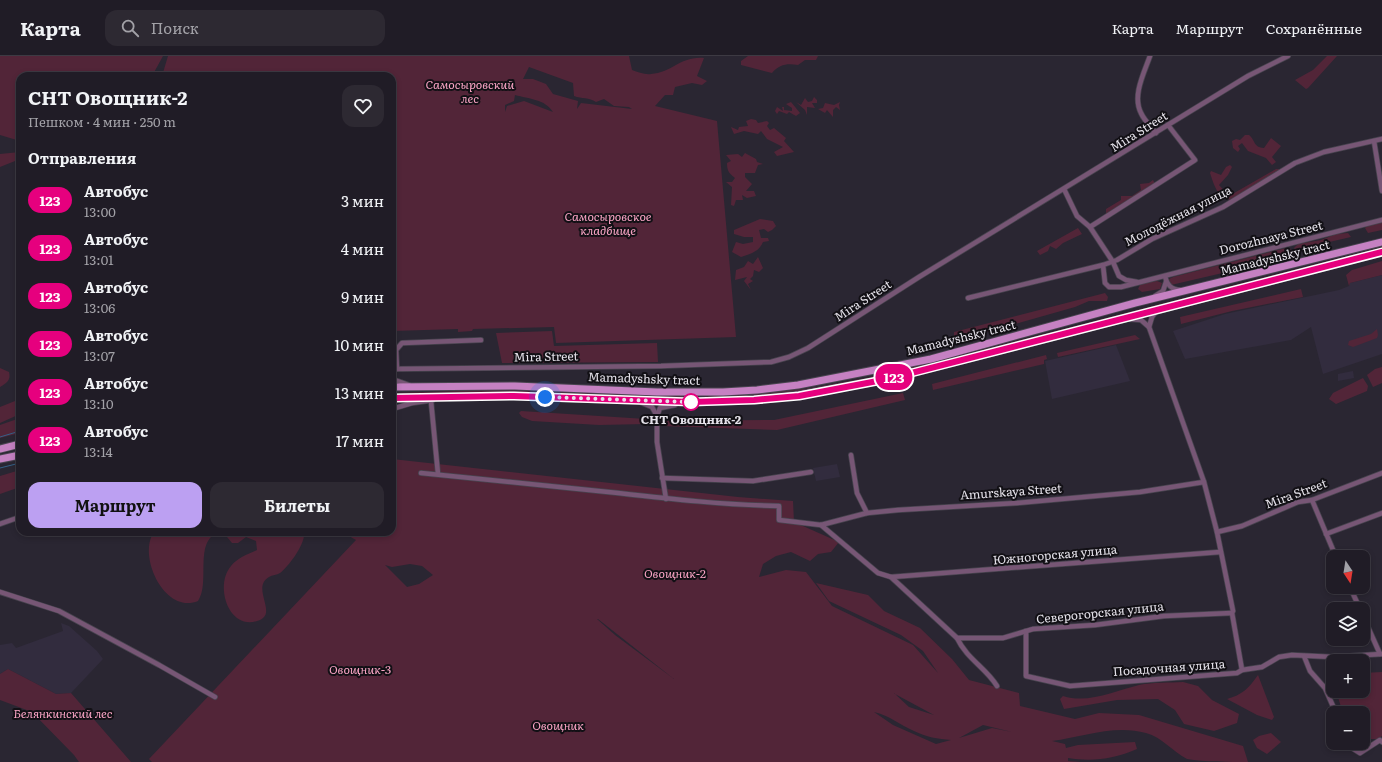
<!DOCTYPE html>
<html lang="ru">
<head>
<meta charset="utf-8">
<style>
  body { margin:0; font-family:Literata,serif; background:#2d2932; color:#f1f3f6; height:100vh; display:flex; flex-direction:column; font-size:15px; white-space:nowrap }
  * { box-sizing:border-box; margin:0 }
  p { font-size:13px; color:#a2a1a7 }
  .icon { flex:none; width:22px; height:22px; fill:none; stroke:currentColor; stroke-width:2; stroke-linecap:round; stroke-linejoin:round }
  .map { position:relative; flex:1; overflow:hidden }
  .panel { position:absolute; left:16px; top:16px; width:380px; height:464px; display:flex; flex-direction:column; background:#201c26; border-radius:12px; box-shadow:0 2px 6px #0003,0 0 0 1px #3d3a43 }
  .panel>* { flex:none }
  .badge { padding:0 8px; border-radius:13px; font-size:14px; line-height:26px }
  .needle { width:26px; rotate:168deg }
  .buttons { position:absolute; left:1326px; top:494px; display:grid; gap:8px }
  .buttons a { display:grid; place-items:center; width:44px; height:44px; border-radius:8px; background:#201c26; box-shadow:0 2px 6px #0003,0 0 0 1px #3d3a43; font-size:20px }
  .you { position:absolute; width:20px; height:20px; margin:-10px; border:3px solid #fff; border-radius:50%; background:#1a73e8; box-shadow:0 0 0 6px #1a73e833 }
  .map>.badge { position:absolute; translate:-50% -50%; box-shadow:0 0 0 2px #fff }
  h2 { padding:0 12px; font-size:15px; line-height:36px }
  .round { display:grid; place-items:center; flex:none; width:42px; height:42px; border-radius:12px; background:#2d2932 }
  .overview { display:flex; align-items:center; justify-content:space-between; height:68px; padding:0 12px }
  h1 { font-size:19px; font-weight:700; line-height:30px }
  .action { display:flex; gap:8px; margin-top:auto; padding:8px 12px }
  .action a { flex:1; height:46px; border-radius:12px; background:#bca0f2; color:#111; font-size:16px; font-weight:700; line-height:46px; text-align:center }
  .action a+a { background:#2d2932; color:#f1f3f6 }
  ul { padding:0; list-style:none }
  li { display:flex; align-items:center; gap:12px; height:48px; padding:0 12px }
  li div { flex:1 }
  li b { display:block; font-size:15px }
  li em { font-style:normal }
  li .badge { min-width:44px; font-weight:700; text-align:center }
  header { display:flex; align-items:center; gap:24px; box-sizing:border-box; height:56px; padding:0 20px; background:#201c26; border-bottom:1px solid #3d3a43 }
  header strong { font-size:19px }
  nav { display:flex; gap:22px; margin-inline-start:auto; font-size:14px }
  .search { width:280px; height:36px; background:#2d2932; display:flex; align-items:center; gap:10px; box-sizing:border-box; padding:0 14px; border-radius:12px; color:#a2a1a7; font-size:15px }
  .map>svg:first-child { display:block }
</style>
</head>
<body>
<header>
<strong>Карта</strong>
<div class="search"><svg class="icon" aria-label="search" viewBox="0 0 24 24"><circle cx="10" cy="10" r="6"/><path d="M15 15l6 6"/></svg>Поиск</div>
<nav><a>Карта</a><a>Маршрут</a><a>Сохранённые</a></nav>
</header>
<div class="map">
<svg width="1382" height="706" viewBox="0 0 1382 706">
  <rect width="100%" height="100%" fill="#2a2632"/>
  <!-- built -->
  <g fill="#322c3e">
    <path d="M1382,219V298L1323,318L1311,271L1291,284L1185,303L1173,275L1225,258L1339,234L1349,230L1350,227Z"/>
    <path d="M1116,289L1130,325L1052,343L1045,305Z"/>
    <path d="M1353,315L1354,322L1338,325V318Z"/>
    <path d="M837,408L840,421L816,425L813,412Z"/>
    <path d="M61,567L69,570L97,595L103,603L71,637L56,638L8,613L0,618V589L12,587L16,592L63,575Z"/>
  </g>
  <!-- green -->
  <g fill="#522538" fill-rule="evenodd">
    <path d="M0,0H163L152,20H20V85L0,79Z"/>
    <path d="M168,0H629L632,14C638,16 645,19 651,18C672,17 680,0 704,2L697,20L707,25L702,29L692,27L675,31L673,39H665L655,50L717,65L736,281L556,287L554,271L473,273L472,275L458,276V273L392,275V20H162ZM529,11L573,27L574,40C582,43 589,41 596,46L604,43L614,50L629,51L632,53L581,47L577,53L578,45L553,38L546,28L533,23H523ZM515,39C529,43 545,43 553,56L524,45L507,50L505,56V49L514,45Z"/>
    <path d="M748,0H818L816,4H805L798,9C788,7 779,8 772,17L741,9V5Z"/>
    <path d="M1327,0H1337L1308,32L1306,33L1295,24L1313,14Z"/>
    <path d="M814,41L817,44V47H812L815,52L807,51V59L805,54L796,46L801,49L805,42L808,46L812,45Z"/>
    <path d="M791,46L800,57L796,60L789,56L787,58L779,55L777,58L775,55L777,51L783,55L782,51H784V54L792,55V52L786,48Z"/>
    <path d="M840,46L839,49L840,54L836,51L833,54V61L827,54L825,57L818,53L823,52L825,47L834,49Z"/>
    <path d="M751,63L756,64L758,67L767,65L769,67L767,70L770,74L774,72L786,82L784,85L794,96L777,100L774,96L783,91L767,83L761,75L758,78L744,75L734,78L731,71L738,74L739,71L748,70L746,65Z"/>
    <path d="M1245,79H1249C1256,85 1253,91 1264,92L1271,82L1281,90L1272,101L1276,106L1272,109L1266,102L1248,95L1242,87L1238,90L1240,93L1238,96L1233,92L1232,85L1236,83L1240,84Z"/>
    <path d="M20,96V103L0,111V98Z"/>
    <path d="M745,97L756,103L757,106L763,108L758,109L755,117H745V121L752,128L746,135H754L756,140L747,142L742,139L743,144H736L734,150L731,149L732,131L726,126H732L735,122C729,117 727,115 727,107L731,105L726,99L738,98L742,101Z"/>
    <path d="M1230,109L1232,111L1228,119L1219,129L1229,140L1276,113H1281L1231,144C1217,141 1214,129 1210,117L1211,115L1221,119L1226,111Z"/>
    <path d="M1153,124L1155,128L1106,158V153L1121,144V140H1132L1141,134L1140,128L1149,127Z"/>
    <path d="M760,163L773,165L776,170L772,174L768,176L764,173L759,174L761,182H768L769,185L763,186C759,196 750,198 741,201L732,196L736,186L743,188L753,186V181H744L734,178V174Z"/>
    <path d="M1382,166V174L1368,177L1365,172L1368,169Z"/>
    <path d="M1078,172L1082,178L1063,187L1056,193L1050,190L1048,195L1040,199L1037,195Z"/>
    <path d="M1348,177L1351,181L1325,187L1297,197L1294,192L1298,188L1321,184L1336,178Z"/>
    <path d="M1382,191V192L937,307L817,333L774,338L701,342L502,336L392,338V337L491,334L701,341L804,333L866,322L962,299Z"/>
    <path d="M1286,192L1291,193L1289,198L1273,201L1244,212L1171,229L1169,223L1173,221Z"/>
    <path d="M758,201L763,212L759,216L754,214L753,220L750,223L753,225L748,228L751,234L744,225L747,221L735,224L736,214L744,211L748,205L753,208Z"/>
    <path d="M1382,205V219L1350,227L1349,230L1346,219L1352,214Z"/>
    <path d="M1157,225L1162,227L1160,233L1142,236L1138,233L1141,227Z"/>
    <path d="M1301,233L1303,241L1232,255L1181,268L1180,261Z"/>
    <path d="M1105,237L1108,241L1107,245H1089L1075,251L963,283L954,280V276Z"/>
    <path d="M1377,273L1378,279L1377,282L1353,291L1348,289L1349,285L1371,278Z"/>
    <path d="M552,275L554,290L657,287L658,306L502,307L496,277Z"/>
    <path d="M1135,279L1140,283L1058,301L1057,297Z"/>
    <path d="M1046,299L1047,303L1044,304V308L933,334L932,328Z"/>
    <path d="M1382,311V327L1373,331L1367,319L1375,313Z"/>
    <path d="M0,312L9,316C11,324 7,327 0,331Z"/>
    <path d="M1363,322L1368,330L1367,335L1336,348L1329,343L1333,337Z"/>
    <path d="M903,337L905,344L777,374L662,370L663,365L774,364Z"/>
    <path d="M20,343V358L0,367V351Z"/>
    <path d="M521,355L646,363L647,368L599,369L532,365L522,361L519,357Z"/>
    <path d="M20,362V377L0,382V369Z"/>
    <path d="M392,403L738,441L793,445L794,466L839,486L831,496L818,498L810,505L791,496L776,500L763,508L759,521L786,514L806,516L832,550L913,589L938,617L923,595L901,579L829,545L816,527L868,539L884,555L920,572L952,603L969,624L1019,637L1020,650L1075,663L1099,657L1139,659L1243,690L1248,706C1230,706 1204,706 1187,703C1173,696 1162,681 1146,677C1115,668 1082,681 1052,685L1065,688L1066,692L1078,689L1135,686L1137,693C1114,703 1092,706 1068,702V705L1080,706H152L149,703L356,484L342,476H392ZM410,508L422,510L433,519L419,528L407,531L385,509L392,511ZM597,563H598L674,623L615,579ZM894,637L895,638L934,659L909,651ZM874,656C889,659 900,669 914,675C926,681 938,683 951,684L936,688L893,669ZM983,669L1012,676L992,672L959,682Z"/>
    <path d="M20,414V431L0,438V420Z"/>
    <path d="M154,476H219C193,485 211,527 198,545C165,559 137,500 154,476Z"/>
    <path d="M223,476H304C306,487 289,510 280,517C277,519 272,519 269,521C250,532 280,559 257,565C229,574 214,530 231,510C237,502 248,498 257,494L256,485L246,481L238,487H232Z"/>
    <path d="M8,613L56,638L71,637L131,706H79L74,699L32,656L0,644V618Z"/>
    <path d="M1382,616V680L1378,683H1363V657H1343L1336,635H1363V617Z"/>
    <path d="M1258,619L1274,661L1272,664L1257,659L1227,643C1242,639 1249,632 1258,619Z"/>
    <path d="M1183,626L1198,630L1212,644L1239,658L1237,667L1214,675L1184,668L1175,654L1158,643L1117,644L1064,653L1060,643L1063,640C1088,648 1115,635 1139,629C1153,626 1169,627 1183,626Z"/>
    <path d="M1271,677L1281,686L1267,698L1257,692L1253,684L1259,680Z"/>
  </g>
  <g fill="none" stroke-linecap="round" stroke-linejoin="round">
    <!-- stream -->
    <g stroke="#356188" stroke-width="1">
      <path d="M0,381L20,375"/>
      <path d="M0,412L20,407"/>
    </g>
    <defs>
      <g id="minor">
        <path d="M1150,0C1144,17 1132,40 1141,57C1144,64 1151,71 1156,77"/>
        <path d="M1382,83L1324,96L1295,107L1223,151L1152,183L1117,204L1103,209L1105,227L1109,231H1121L1382,164"/>
        <path d="M1374,85L1382,135"/>
        <path d="M1064,133L1077,160L1090,171L1113,206L1119,220L1126,224L1137,226"/>
        <path d="M1090,171L1195,104L1168,69"/>
        <path d="M1165,220C1167,229 1171,234 1181,234"/>
        <path d="M1155,240L1163,235L1166,226"/>
        <path d="M968,242L1103,209"/>
        <path d="M1157,254L1152,261L1149,271L1204,426L1217,476L1233,555L1232,557L1242,614"/>
        <path d="M1129,263L1141,264L1149,271"/>
        <path d="M392,313L661,310L771,306L789,301L808,292L919,221L1248,20L1288,0"/>
        <path d="M397,313L396,294L402,287L481,284"/>
        <path d="M392,323L409,329"/>
        <path d="M431,345L438,418"/>
        <path d="M640,346L652,351L657,360V386L666,443"/>
        <path d="M392,353L412,347L433,344"/>
        <path d="M657,360L660,352L675,349"/>
        <path d="M851,399L857,437L867,457"/>
        <path d="M421,417C487,424 553,430 618,437C671,443 725,449 779,450V464L821,469L867,457L898,454L1017,447L1140,436L1204,426"/>
        <path d="M662,422L753,425L811,416"/>
        <path d="M1312,444L1336,501"/>
        <path d="M0,468L20,461"/>
        <path d="M821,469L878,517L891,521L957,582C967,603 986,612 997,630"/>
        <path d="M1217,476L1242,470L1298,446L1312,444L1382,417"/>
        <path d="M1326,478L1382,457"/>
        <path d="M891,521L1220,496"/>
        <path d="M1350,531L1360,553"/>
        <path d="M0,536L59,555L159,609L215,641"/>
        <path d="M1363,560L1380,598"/>
        <path d="M1026,575V620L1070,630L1237,617L1242,614L1262,611L1279,601L1292,599L1333,601L1382,598"/>
        <path d="M957,582H1003L1033,573L1095,569L1164,560L1232,557"/>
        <path d="M1304,600L1310,615L1325,632L1336,657"/>
        <path d="M1344,687L1360,697L1380,684L1382,686"/>
      </g>
      <g id="primary">
        <path d="M392,331L515,330L657,336H723L757,334L798,329L931,303L1135,247L1382,186"/>
        <path d="M392,342L514,340L691,346L754,344L799,339L888,323L1382,196"/>
        <path d="M0,393L20,388"/>
        <path d="M0,403L20,399"/>
      </g>
    </defs>
    <!-- minor casing -->
    <use href="#minor" stroke="#48444f" stroke-width="6"/>
    <!-- primary casing -->
    <use href="#primary" stroke="#48444f" stroke-width="9"/>
    <!-- minor -->
    <use href="#minor" stroke="#775675" stroke-width="4.5"/>
    <!-- primary -->
    <use href="#primary" stroke="#c581c2" stroke-width="7"/>
  </g>
  <g fill="none" stroke-linecap="round" stroke-linejoin="round">
    <defs>
      <path id="line" d="M392,342L514,340L691,346L754,344L799,340L888,323L1382,196"/>
    </defs>
    <!-- line casing -->
    <use href="#line" stroke="#fff" stroke-width="9"/>
    <!-- line -->
    <use href="#line" stroke="#e6007e" stroke-width="6"/>
    <!-- walk -->
    <path stroke="#e5e2ea" stroke-width="4" stroke-dasharray="0 7.2" d="M545,341L691,346"/>
  </g>
  <!-- markers -->
  <circle fill="#fff" stroke="#e6007e" stroke-width="2" cx="691" cy="346" r="8"/>
  <g text-anchor="middle" stroke-width="4" stroke-linejoin="round" paint-order="stroke">
    <!-- park labels -->
    <g font-size="12" font-style="italic" fill="#faa4c5" stroke="#121015">
      <text x="470" y="33">Самосыровский<tspan x="470" dy="14">лес</tspan></text>
      <text x="608" y="165">Самосыровское<tspan x="608" dy="14">кладбище</tspan></text>
      <text x="675" y="522">Овощник-2</text>
      <text x="360" y="618">Овощник-3</text>
      <text x="63" y="662">Белянкинский лес</text>
      <text x="558" y="674">Овощник</text>
    </g>
    <!-- street labels -->
    <g font-size="12" fill="#e5e2ea" stroke="#121015">
      <text transform="translate(1139 76) rotate(-32)" y="4">Mira Street</text>
      <text transform="translate(1178 160) rotate(-27)" y="4">Молодёжная улица</text>
      <text transform="translate(1271 182) rotate(-14)" y="4">Dorozhnaya Street</text>
      <text transform="translate(1275 202) rotate(-14)" y="4">Mamadyshsky tract</text>
      <text transform="translate(863 245) rotate(-33)" y="4">Mira Street</text>
      <text transform="translate(961 282) rotate(-14)" y="4">Mamadyshsky tract</text>
      <text transform="translate(546 301) rotate(-1)" y="4">Mira Street</text>
      <text transform="translate(644 323) rotate(2)" y="4">Mamadyshsky tract</text>
      <text transform="translate(1011 436) rotate(-4)" y="4">Amurskaya Street</text>
      <text transform="translate(1296 438) rotate(-20)" y="4">Mira Street</text>
      <text transform="translate(1055 499) rotate(-5)" y="4">Южногорская улица</text>
      <text transform="translate(1100 557) rotate(-6)" y="4">Северогорская улица</text>
      <text transform="translate(1169 612) rotate(-4)" y="4">Посадочная улица</text>
    </g>
    <!-- stop labels -->
    <g font-size="12" font-weight="bold" fill="#e5e2ea" stroke="#121015">
      <text x="691" y="368">СНТ Овощник-2</text>
    </g>
  </g>
</svg>
<div class="buttons">
<a><svg class="needle" viewBox="-14 -14 28 28"><path d="M0-13l5 13h-10z" fill="#e53935"/><path d="M0 13l5-13h-10z" fill="#a2a1a7"/></svg></a>
<a><svg class="icon" aria-label="layers" viewBox="0 0 24 24"><path d="M12 4l9 5-9 5-9-5zM3 14l9 5 9-5"/></svg></a>
<a>+</a>
<a>−</a>
</div>
<div class="you" style="left:545px;top:341px"></div>
<b class="badge" style="left:894px;top:321px;background:#e6007e;color:#fff">123</b>
<section class="panel">
<div class="overview"><div><h1>СНТ Овощник-2</h1><p>Пешком · 4 мин · 250 m</p></div><a class="round"><svg class="icon" aria-label="heart" viewBox="0 0 24 24"><path d="M12 20l-8-8c-3-5 5-10 8-4 3-6 11-1 8 4z"/></svg></a></div>
<h2>Отправления</h2>
<ul>
<li><span class="badge" style="background:#e6007e;color:#fff">123</span><div><b>Автобус</b><p>13:00</p></div><em>3 мин</em></li>
<li><span class="badge" style="background:#e6007e;color:#fff">123</span><div><b>Автобус</b><p>13:01</p></div><em>4 мин</em></li>
<li><span class="badge" style="background:#e6007e;color:#fff">123</span><div><b>Автобус</b><p>13:06</p></div><em>9 мин</em></li>
<li><span class="badge" style="background:#e6007e;color:#fff">123</span><div><b>Автобус</b><p>13:07</p></div><em>10 мин</em></li>
<li><span class="badge" style="background:#e6007e;color:#fff">123</span><div><b>Автобус</b><p>13:10</p></div><em>13 мин</em></li>
<li><span class="badge" style="background:#e6007e;color:#fff">123</span><div><b>Автобус</b><p>13:14</p></div><em>17 мин</em></li>
</ul>
<div class="action"><a>Маршрут</a><a>Билеты</a></div>
</section>
</div>
</body>
</html>
